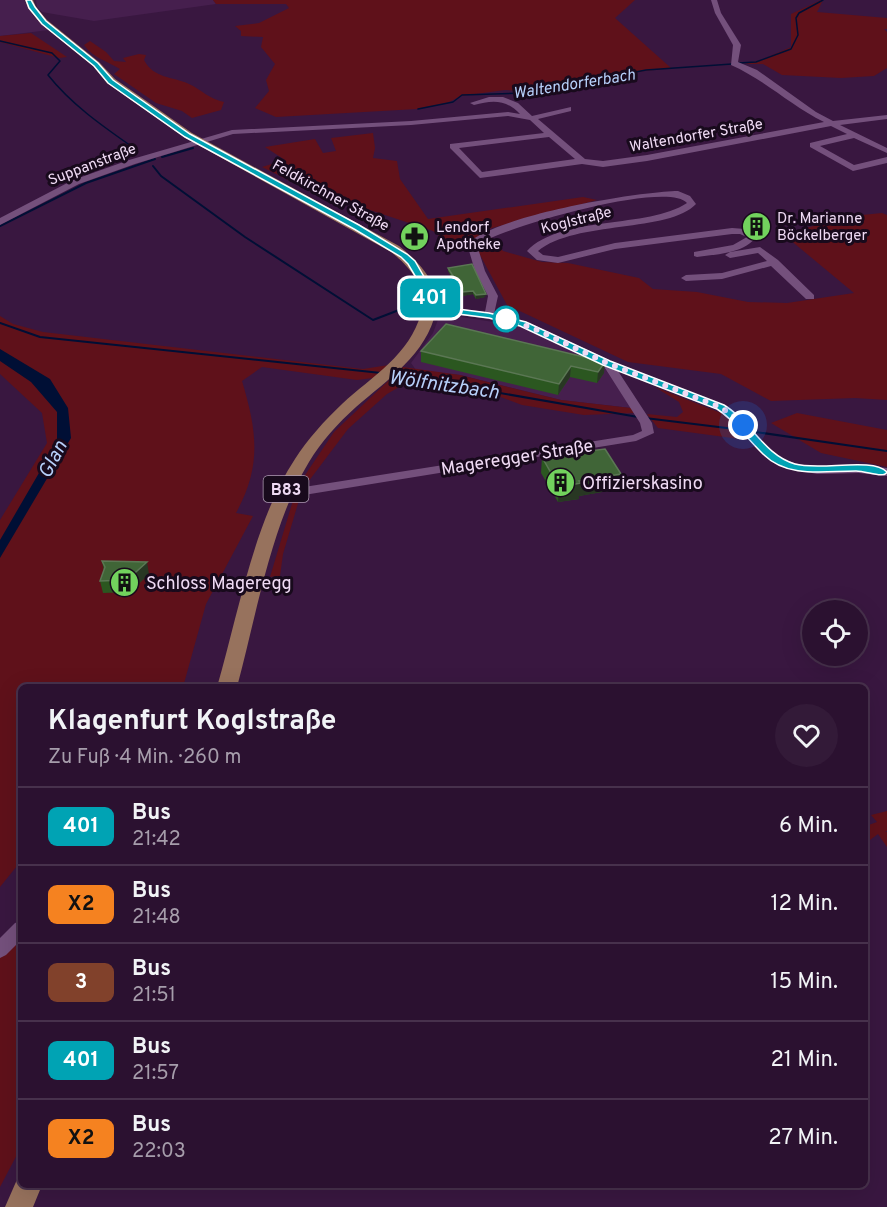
<!DOCTYPE html>
<html lang="de">
<head>
<meta charset="utf-8">
<style>
  body { margin:0; font-family:Overpass,sans-serif; background:#331a38; color:#f1f3f6; height:100vh; display:flex; flex-direction:column; font-size:22px; white-space:nowrap }
  * { box-sizing:border-box; margin:0 }
  p { font-size:20px; color:#a69dab }
  .icon { flex:none; width:33px; height:33px; fill:none; stroke:currentColor; stroke-width:2; stroke-linecap:round; stroke-linejoin:round }
  .map { position:relative; flex:1; overflow:hidden }
  .sheet { position:absolute; left:18px; top:684px; width:850px; height:504px; display:flex; flex-direction:column; background:#2b1130; border-radius:9px; box-shadow:0 6px 24px #0002,0 0 0 2px #47314c }
  .sheet>* { flex:none }
  .badge { padding:0 12px; border-radius:9px; font-size:21px; line-height:39px }
  .controls { position:absolute; left:802px; top:600px; display:grid; gap:12px }
  .controls a { display:grid; place-items:center; width:66px; height:66px; border-radius:50%; background:#2b1130; box-shadow:0 6px 24px #0002,0 0 0 2px #47314c; font-size:30px }
  .you { position:absolute; width:30px; height:30px; margin:-15px; border:4px solid #fff; border-radius:50%; background:#1a73e8; box-shadow:0 0 0 9px #1a73e833 }
  .map>.badge { position:absolute; translate:-50% -50%; box-shadow:0 0 0 3px #fff }
  .round { display:grid; place-items:center; flex:none; width:63px; height:63px; border-radius:32px; background:#331a38 }
  .overview { display:flex; align-items:center; justify-content:space-between; height:102px; padding:0 30px }
  h1 { font-size:28px; font-weight:700; line-height:45px }
  ul { padding:0; list-style:none }
  li { display:flex; align-items:center; gap:18px; height:78px; padding:0 30px; border-top:2px solid #47314c }
  li div { flex:1 }
  li b { display:block; font-size:22px }
  li em { font-style:normal }
  li .badge { min-width:66px; font-weight:700; text-align:center }
  .map>svg:first-child { display:block }
</style>
</head>
<body>
<div class="map">
<svg width="887" height="1207" viewBox="0 0 887 1207">
  <rect width="100%" height="100%" fill="#391740"/>
  <!-- built -->
  <g fill="#461f4e">
    <path d="M0,0H24L34,17L49,30L0,36Z"/>
    <path d="M36,0H213L216,4L94,21L42,12L37,7Z"/>
    <path d="M448,315L513,325L534,332L558,343L604,367L631,408L561,400L460,375L416,370L411,363L433,333L439,317Z"/>
  </g>
  <!-- green -->
  <g fill="#5f111a">
    <path d="M213,0H635L615,18L671,68L628,73L636,81L524,91L505,90L461,96L447,103L417,109L276,117L255,108L269,91L266,80L275,64L261,47L263,37L241,36V31L235,26L259,23L289,8L286,4H216Z"/>
    <path d="M821,0H823L817,12L887,18V29H884L887,32V68L874,76L841,78L782,75L763,64H745L761,60L791,47V14Z"/>
    <path d="M31,33L67,57L59,58L0,42V36Z"/>
    <path d="M90,41L106,52L114,61L126,62L123,58L139,54L146,55L144,60C154,79 172,76 189,84C202,90 209,99 224,102L221,110L192,118L182,111L156,103L114,74L120,69C107,61 93,58 84,45Z"/>
    <path d="M373,133L375,148L373,158L397,161L400,179L428,219L583,197L597,200L485,230L503,251L542,262L568,263L639,278L653,289L697,292L748,302L787,303L854,293L783,234L852,216L882,213L887,215V400L855,398L771,401L721,374L628,362L507,305L479,253L451,246L433,231L331,197L320,196L262,167L285,160L265,147L315,139L323,153L336,151L331,138Z"/>
    <path d="M0,316L13,324L43,332L363,369L389,365L373,378L357,380L262,367L242,381C257,431 262,466 236,513L253,516L206,604L183,687H21V861L0,887V520L47,443L42,413L0,374Z"/>
    <path d="M403,367L460,375L561,400L631,408L635,413L584,415L522,405L498,396L418,381L401,386L387,394L348,429L302,490L283,554L280,576L270,577L297,487L334,432Z"/>
    <path d="M655,387L726,415L747,440L658,428L647,414L677,417L683,412L679,402Z"/>
    <path d="M797,413L887,430V467L821,453L771,423Z"/>
    <path d="M887,811V831L885,832H887V847L878,834L866,843V826L877,822L871,815Z"/>
    <path d="M21,937V1147L0,1187V957Z"/>
  </g>
  <!-- water -->
  <path fill="#000f35" d="M0,349L50,379L68,408L71,438L0,558V540L57,442V412L31,382L0,361Z"/>
  <g fill="none" stroke-linecap="round" stroke-linejoin="round">
    <!-- stream-far1 -->
    <g stroke="#000f35" stroke-width="1.5">
      <path d="M0,41L52,53L60,61L48,75C71,104 101,125 131,146"/>
      <path d="M738,63L756,62L791,49L798,35L796,18L799,13L823,0"/>
      <path d="M418,109L453,102L462,95L526,93L577,79L604,78L646,70L732,64"/>
    </g>
    <!-- stream -->
    <g stroke="#000f35" stroke-width="2">
      <path d="M162,157L193,148"/>
      <path d="M153,166L161,176L245,237L373,320L399,310"/>
      <path d="M0,226L86,183L155,159"/>
      <path d="M0,323L40,337L381,373"/>
      <path d="M391,374L638,417"/>
      <path d="M645,418L743,430"/>
      <path d="M749,431L887,451"/>
    </g>
    <!-- minor -->
    <g fill="#74507c" fill-rule="evenodd">
      <path d="M711,0H717L721,13L741,45L738,62L757,70L816,112L833,121L887,115V119L840,125L887,148V153L854,138L820,146L854,165L887,157V163L853,171L810,147V143L847,134L831,126L647,161L603,167L582,164L480,178L450,148V144L544,133L530,120L508,116L411,125L233,134L135,164L79,184L0,225V218L73,180L129,160L232,130L411,121L508,112L520,114C506,99 492,100 474,105L470,103L489,97H503L518,103L532,116L571,107V111L538,119L585,159L603,161L647,155L824,122C791,106 765,80 731,65L733,45L715,13ZM549,137L575,159L482,172L459,148Z"/>
      <path d="M678,191L690,196L696,204C669,233 576,220 538,251L543,255L558,257L615,243L732,228L745,229L757,236C744,254 717,254 697,257L694,256V252L733,245L747,237L740,234H732L615,249L558,263L537,260L527,251C561,215 648,229 687,203C667,180 504,227 477,245L485,271L498,296L494,314L527,322L611,361L724,405C745,417 755,439 774,453C805,476 851,463 887,468V476L859,473L817,474L786,468L765,457L732,421L716,409L618,371L652,423L654,433L636,441L304,495L300,494L298,491L304,487L633,435L642,431L640,423L603,365L520,326L489,319L430,311L425,308L430,305L485,312L488,296L475,271L467,244C497,215 635,192 678,191Z"/>
      <path d="M760,247L778,260L814,295V299H806L771,266L722,279L686,281L681,278L686,275L722,273L767,261L758,253L730,258L725,255L730,252Z"/>
      <path d="M21,921V940L6,955L0,958V938L15,923Z"/>
    </g>
    <!-- major -->
    <g fill="#97725d" fill-rule="evenodd">
      <path d="M25,0H33L36,7L47,20L99,62L115,79L192,133L399,246C418,261 441,284 436,311C427,354 387,380 356,407C338,423 321,442 309,462C271,524 256,617 237,687H217C238,615 254,521 295,459C308,439 324,421 342,404C372,376 410,355 421,313C428,287 409,266 391,252L184,137L107,83L93,66L41,24L28,8Z"/>
      <path d="M19,1175L21,1185H42L33,1207H5Z"/>
    </g>
  </g>
  <!-- wall -->
  <g fill="#2b5720">
    <path d="M448,268L485,297L476,299L473,294L462,296L457,286L452,287L448,280V277L451,276L448,271Z"/>
    <path d="M446,324L604,373L597,383L570,377L558,395L421,362V351Z"/>
    <path d="M542,457L619,489L579,496V499L558,502L541,473Z"/>
    <path d="M102,561L149,574L130,592L103,593L100,581L104,571Z"/>
  </g>
  <!-- shaded-wall -->
  <g fill="#283723">
    <path d="M457,283V286L452,287V284Z"/>
    <path d="M473,291V294L462,296V292Z"/>
    <path d="M486,294L485,297L476,299V295Z"/>
    <path d="M605,362L604,373L597,383L598,372Z"/>
    <path d="M571,366L570,377L558,395L559,384Z"/>
    <path d="M621,474L619,489L579,496V499L558,502L559,487L579,481Z"/>
    <path d="M147,562L149,574L130,592L127,580Z"/>
  </g>
  <!-- building -->
  <g fill="#406537" stroke="#5b7754" stroke-width="1.5">
    <path d="M472,264L486,294L476,295L473,291L462,292L457,283L452,284L448,277L453,276L448,268Z"/>
    <path d="M446,324L605,362L598,372L571,366L559,384L421,351Z"/>
    <path d="M605,449L621,474L579,481L581,483L559,487L542,457Z"/>
    <path d="M102,561L147,562L127,580L100,581L105,567Z"/>
  </g>
  <!-- line -->
  <path fill="#00a3b4" stroke="#fff" stroke-width="1.5" d="M26,0H31L35,7L46,21L98,63L113,80L190,134L359,225L407,254L415,261L431,289L434,306L489,313L526,322L610,361L724,405C751,421 764,455 795,464C820,471 873,457 887,472C884,479 867,471 856,471C825,471 788,479 763,454C747,439 736,421 717,409L603,365L520,326L489,318L427,310L423,289L408,264L401,257L354,229L185,137L108,83L94,66L42,24L29,8Z"/>
  <g fill="none" stroke-linecap="round" stroke-linejoin="round">
    <!-- walk -->
    <path stroke="#efdaf4" stroke-width="6" stroke-dasharray="0 10.8" d="M506,319L535,329L607,363L720,407L734,416L743,425"/>
  </g>
  <!-- icons -->
  <defs>
    <symbol id="building-disc" viewBox="-11 -11 22 22"><circle r="9.5" fill="#72d25d" stroke="#180a1c"/><path d="M-4-6H4V6H1V3H-1V6H-4ZM-2.5-4.3h1.7v1.8h-1.7ZM.8-4.3h1.7v1.8H.8ZM-2.5-1h1.7V.8h-1.7ZM.8-1h1.7V.8H.8Z" fill="#111"/></symbol>
    <symbol id="pharmacy-disc" viewBox="-11 -11 22 22"><circle r="9.5" fill="#72d25d" stroke="#180a1c"/><path d="M-2-6h4v4h4v4h-4v4h-4v-4h-4v-4h4Z" fill="#111"/></symbol>
  </defs>
  <g fill-rule="evenodd">
    <use href="#building-disc" x="740" y="210" width="33" height="33"/>
    <use href="#pharmacy-disc" x="398" y="220" width="33" height="33"/>
    <use href="#building-disc" x="544" y="466" width="33" height="33"/>
    <use href="#building-disc" x="108" y="566" width="33" height="33"/>
  </g>
  <!-- markers -->
  <circle fill="#fff" stroke="#00a3b4" stroke-width="3" cx="506" cy="319" r="12"/>
  <g text-anchor="middle" stroke-width="6" stroke-linejoin="round" paint-order="stroke">
    <!-- far-street labels -->
    <g font-size="15" fill="#efdaf4" stroke="#180a1c">
      <text transform="translate(696 135) rotate(-10)" y="5">Waltendorfer Straße</text>
      <text transform="translate(92 164) rotate(-21)" y="5">Suppanstraße</text>
      <text transform="translate(331 195) rotate(29)" y="5">Feldkirchner Straße</text>
      <text transform="translate(576 220) rotate(-14)" y="5">Koglstraße</text>
    </g>
    <!-- far-poi labels -->
    <g font-size="15" fill="#efdaf4" stroke="#180a1c" text-anchor="start">
      <text x="777" y="223">Dr. Marianne<tspan x="777" dy="17">Böckelberger</tspan></text>
      <text x="436" y="232">Lendorf<tspan x="436" dy="17">Apotheke</tspan></text>
    </g>
    <!-- far-water labels -->
    <g font-size="16" font-style="italic" fill="#b6cff9" stroke="#180a1c">
      <text transform="translate(574 83) rotate(-9)" y="6">Waltendorferbach</text>
    </g>
    <!-- shield labels -->
    <rect fill="#180a1c" stroke="#ae9cb3" stroke-width="1.5" x="263.5" y="476" width="45" height="26" rx="4.5"/>
    <g font-size="16" font-weight="bold" fill="#efdaf4">
      <text x="286" y="495">B83</text>
    </g>
    <!-- street labels -->
    <g font-size="18" fill="#efdaf4" stroke="#180a1c">
      <text transform="translate(517 457) rotate(-9)" y="6">Mageregger Straße</text>
    </g>
    <!-- poi labels -->
    <g font-size="18" fill="#efdaf4" stroke="#180a1c" text-anchor="start">
      <text x="582" y="489">Offizierskasino</text>
      <text x="146" y="589">Schloss Mageregg</text>
    </g>
    <!-- water labels -->
    <g font-size="20" font-style="italic" fill="#b6cff9" stroke="#180a1c">
      <text transform="translate(444 384) rotate(8)" y="7">Wölfnitzbach</text>
      <text transform="translate(52 459) rotate(-62)" y="7">Glan</text>
    </g>
  </g>
</svg>
<div class="controls">
<a><svg class="icon" aria-label="locate" viewBox="0 0 24 24"><circle cx="12" cy="12" r="6"/><path d="M12 2v4M12 18v4M2 12h4M18 12h4"/></svg></a>
</div>
<div class="you" style="left:743px;top:425px"></div>
<b class="badge" style="left:430px;top:298px;background:#00a3b4;color:#fff">401</b>
<section class="sheet">
<div class="overview"><div><h1>Klagenfurt Koglstraße</h1><p>Zu Fuß · 4 Min. · 260 m</p></div><a class="round"><svg class="icon" aria-label="heart" viewBox="0 0 24 24"><path d="M12 20l-8-8c-3-5 5-10 8-4 3-6 11-1 8 4z"/></svg></a></div>
<ul>
<li><span class="badge" style="background:#00a3b4;color:#fff">401</span><div><b>Bus</b><p>21:42</p></div><em>6 Min.</em></li>
<li><span class="badge" style="background:#f58220;color:#111">X2</span><div><b>Bus</b><p>21:48</p></div><em>12 Min.</em></li>
<li><span class="badge" style="background:#81412b;color:#fff">3</span><div><b>Bus</b><p>21:51</p></div><em>15 Min.</em></li>
<li><span class="badge" style="background:#00a3b4;color:#fff">401</span><div><b>Bus</b><p>21:57</p></div><em>21 Min.</em></li>
<li><span class="badge" style="background:#f58220;color:#111">X2</span><div><b>Bus</b><p>22:03</p></div><em>27 Min.</em></li>
</ul>
</section>
</div>
</body>
</html>
